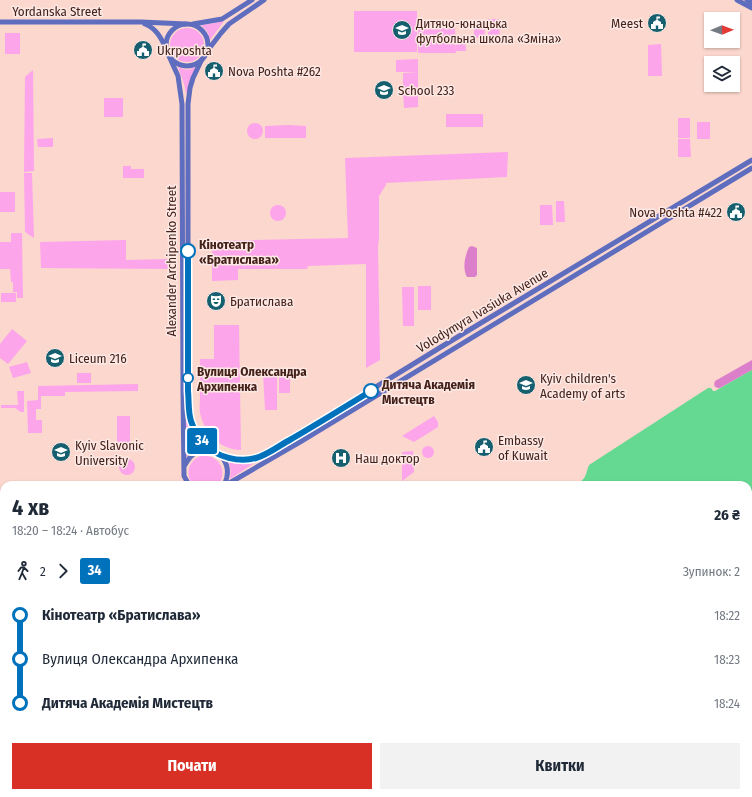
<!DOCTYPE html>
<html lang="uk">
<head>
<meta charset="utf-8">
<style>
  body { margin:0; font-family:"Fira Sans Condensed",sans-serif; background:#f2f2f3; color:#1f2937; height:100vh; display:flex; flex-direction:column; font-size:15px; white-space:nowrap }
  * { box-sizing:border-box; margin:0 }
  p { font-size:13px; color:#747a83 }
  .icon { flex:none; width:22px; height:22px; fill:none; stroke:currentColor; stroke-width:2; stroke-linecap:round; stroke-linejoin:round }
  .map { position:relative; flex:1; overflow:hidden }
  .details { position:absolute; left:0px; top:481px; width:752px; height:316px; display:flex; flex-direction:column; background:#fff; border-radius:12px 12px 0 0; box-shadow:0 1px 3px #0004 }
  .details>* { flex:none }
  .badge { padding:0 8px; border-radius:3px; font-size:14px; line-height:26px }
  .needle { width:26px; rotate:89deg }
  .controls { position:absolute; left:704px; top:12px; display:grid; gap:8px }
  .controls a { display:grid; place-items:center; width:36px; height:36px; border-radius:0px; background:#fff; box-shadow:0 1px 3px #0004; font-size:20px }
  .map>.badge { position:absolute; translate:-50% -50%; box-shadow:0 0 0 2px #fff }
  .legs { display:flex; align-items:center; gap:6px; height:44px; padding:0 12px; font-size:13px }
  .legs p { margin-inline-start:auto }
  .headline { display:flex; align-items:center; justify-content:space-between; height:68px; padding:0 12px }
  h1 { font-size:22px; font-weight:700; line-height:30px }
  .button { display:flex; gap:8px; margin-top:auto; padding:8px 12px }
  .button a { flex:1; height:46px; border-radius:0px; background:#d93025; color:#fff; font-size:16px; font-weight:700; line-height:46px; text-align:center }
  .button a+a { background:#f2f2f3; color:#1f2937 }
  ul { padding:0 12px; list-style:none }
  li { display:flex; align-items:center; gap:14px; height:44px; font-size:15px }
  li i { display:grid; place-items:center; width:6px; height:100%; margin:0 5px; background:currentColor }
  li i::after { content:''; width:10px; height:10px; margin:-5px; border:3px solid; border-radius:50%; background:#fff }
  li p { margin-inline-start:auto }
  li:first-child i { background:linear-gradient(#0000 50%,currentColor 0) }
  li:last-child i { background:linear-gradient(currentColor 50%,#0000 0) }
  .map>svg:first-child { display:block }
</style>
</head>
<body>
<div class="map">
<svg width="752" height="797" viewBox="0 0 752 797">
  <rect width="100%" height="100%" fill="#fcd7ce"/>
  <!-- green -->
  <g fill="#fca5eb">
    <rect x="354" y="11" width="63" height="41"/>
    <path d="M488,19H499L500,43H488Z"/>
    <path d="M224,21L210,40L207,31L201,25L210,24Z"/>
    <path d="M474,21H484L485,37L474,38Z"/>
    <circle cx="187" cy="45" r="17"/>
    <path d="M455,28L456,53H418V29Z"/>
    <rect x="5" y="33" width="15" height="21"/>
    <path d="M456,37H465L466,51H456Z"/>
    <path d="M661,44L662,76H648V45Z"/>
    <path d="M418,59V72H396V60Z"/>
    <path d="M178,67L187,70L196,67L186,94L184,84Z"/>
    <path d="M33,70L34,171L24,172L25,77Z"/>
    <path d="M418,72V90H403V73Z"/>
    <path d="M403,91H418V107L404,108Z"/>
    <rect x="104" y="98" width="19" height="19"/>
    <rect x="446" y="114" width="37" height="13"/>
    <rect x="678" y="118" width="12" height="20"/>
    <rect x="697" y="122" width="13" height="17"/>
    <circle cx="255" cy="131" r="8"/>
    <path d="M288,125L306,126V138H265V126Z"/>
    <path d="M53,138V147H38L37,139Z"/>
    <path d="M678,139H690L691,157H678Z"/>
    <path d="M508,152L507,177L386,183V185L379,196V237L378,247L380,360L366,368V264L308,266L307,269H238V280L212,281V241L348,238L345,158Z"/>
    <path d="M123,166H131V169H144V178H123Z"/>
    <path d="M24,173H32L34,238L25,232Z"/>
    <rect x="0" y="192" width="15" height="20"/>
    <path d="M556,201H564L565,222H556Z"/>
    <path d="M540,205H552L553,225H540Z"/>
    <circle cx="278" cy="213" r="8"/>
    <path d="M11,233H22L23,298H17V292H13V282H11L10,269H0V242H11Z"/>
    <path d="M126,240V260L170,259V269L41,268L40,242Z"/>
    <rect x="418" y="286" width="13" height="24"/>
    <path d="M402,287H414V326H403Z"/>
    <rect x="1" y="293" width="15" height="9"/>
    <path d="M214,325H239L241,450C219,449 205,434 200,413C199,408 200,402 200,397C200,384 200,372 200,359H214Z"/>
    <path d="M12,329L27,341L8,364L0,358V344Z"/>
    <path d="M27,362L31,373L13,378L9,367Z"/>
    <rect x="279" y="372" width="11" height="21"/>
    <rect x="77" y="373" width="14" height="10"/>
    <path d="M263,373H277V410H265Z"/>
    <path d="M138,384V391L65,392V396H41V409H36V420H42V433H28L27,401L38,400V386Z"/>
    <path d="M17,391H24V412H21L15,408H1V405H18Z"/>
    <rect x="117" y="416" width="13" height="31"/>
    <path d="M434,416L438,422V427L414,442L402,436Z"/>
    <path d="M186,420C191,430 196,439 204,448C196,449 192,452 186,457Z"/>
    <circle cx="428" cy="452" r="6"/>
    <path d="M413,451L414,472L402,481V452Z"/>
    <path d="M200,456C218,453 229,471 218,485H193C185,474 188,462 200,456Z"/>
    <circle cx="127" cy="467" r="8"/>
    <path d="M228,461C238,463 247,463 257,461L230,479C231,472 231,467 228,461Z"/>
    <path d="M33,793H315L309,797H27Z"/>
  </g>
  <!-- forest -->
  <g fill="#dc7fcb">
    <path d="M472,246L477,248V275L475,277H467C462,268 465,256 469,247Z"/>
    <path d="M752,360V370L720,388C715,388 713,386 715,381Z"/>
    <path d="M748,610L752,612V638H748Z"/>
    <path d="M78,793H246V797H77Z"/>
  </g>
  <!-- water -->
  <g fill="#65d991">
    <path d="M752,370V572L748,575V485H576L577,483C586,481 586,472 589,465L708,388H711L713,391H715Z"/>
    <path d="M748,638H752V797H309L315,793H748Z"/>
  </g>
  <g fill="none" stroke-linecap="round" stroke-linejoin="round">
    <!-- major -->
    <g stroke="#5f6dbe" stroke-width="5">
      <path d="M737,0L752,8"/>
      <path d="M747,0L752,3"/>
      <path d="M0,22H141L186,24"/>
      <path d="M145,24C156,28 161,38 166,48"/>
      <path d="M193,24L222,19L252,0"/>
      <circle cx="187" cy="45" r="21"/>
      <path d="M208,50L221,33L229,24L264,0"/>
      <path d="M169,56L178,76L182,104L183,391L184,476L189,485"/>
      <path d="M202,59L193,78L190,88L188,104V391C189,417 190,434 213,451"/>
      <path d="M219,455L228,458L237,460L254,459L261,456L291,439L441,347L752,160"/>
      <path d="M221,456C229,465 229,475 224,485"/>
      <path d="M185,465C191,453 199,449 212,451"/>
      <path d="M226,485L300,442L752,168"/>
      <path d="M0,624L4,621"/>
      <path d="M0,634L4,631"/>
    </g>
  </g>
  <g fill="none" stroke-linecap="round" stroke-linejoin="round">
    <defs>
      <path id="line-1" d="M188,251V391C189,401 188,412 191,421C194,430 198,439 205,445C217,457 239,463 256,458C267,455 277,447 288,441C316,425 343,408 371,391"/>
    </defs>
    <!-- line-1 casing -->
    <use href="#line-1" stroke="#fff" stroke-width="9"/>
    <!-- line-1 -->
    <use href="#line-1" stroke="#0072bc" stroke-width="6"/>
  </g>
  <!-- icons -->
  <defs>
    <symbol id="civic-disc" viewBox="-11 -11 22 22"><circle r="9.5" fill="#155f6e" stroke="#fce9e5"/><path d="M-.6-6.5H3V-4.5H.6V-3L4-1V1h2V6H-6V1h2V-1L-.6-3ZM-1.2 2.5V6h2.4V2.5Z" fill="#fff"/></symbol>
    <symbol id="school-disc" viewBox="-11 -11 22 22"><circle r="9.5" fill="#155f6e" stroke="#fce9e5"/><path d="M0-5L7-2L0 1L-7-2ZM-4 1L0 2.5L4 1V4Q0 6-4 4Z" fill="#fff"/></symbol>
    <symbol id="theatre-disc" viewBox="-11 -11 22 22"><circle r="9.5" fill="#155f6e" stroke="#fce9e5"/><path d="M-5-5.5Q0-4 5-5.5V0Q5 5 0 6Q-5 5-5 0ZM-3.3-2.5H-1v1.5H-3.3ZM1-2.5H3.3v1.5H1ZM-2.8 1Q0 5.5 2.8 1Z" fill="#fff"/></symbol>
    <symbol id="university-disc" viewBox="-11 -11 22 22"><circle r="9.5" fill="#155f6e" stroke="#fce9e5"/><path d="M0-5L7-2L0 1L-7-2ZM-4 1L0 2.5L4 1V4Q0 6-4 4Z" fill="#fff"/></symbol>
    <symbol id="hospital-disc" viewBox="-11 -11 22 22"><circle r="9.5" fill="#155f6e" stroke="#fce9e5"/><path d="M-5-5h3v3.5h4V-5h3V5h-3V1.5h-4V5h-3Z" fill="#fff"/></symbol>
  </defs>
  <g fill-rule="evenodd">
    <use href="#civic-disc" x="646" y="12" width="22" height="22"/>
    <use href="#school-disc" x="391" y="19" width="22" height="22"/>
    <use href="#civic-disc" x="132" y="39" width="22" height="22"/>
    <use href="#civic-disc" x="203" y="60" width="22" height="22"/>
    <use href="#school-disc" x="373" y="79" width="22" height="22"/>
    <use href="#civic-disc" x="725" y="201" width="22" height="22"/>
    <use href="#theatre-disc" x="205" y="290" width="22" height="22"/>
    <use href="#school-disc" x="44" y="347" width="22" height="22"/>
    <use href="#school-disc" x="515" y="374" width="22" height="22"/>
    <use href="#civic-disc" x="473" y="436" width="22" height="22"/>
    <use href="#university-disc" x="50" y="441" width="22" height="22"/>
    <use href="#hospital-disc" x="330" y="447" width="22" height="22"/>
  </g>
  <!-- markers -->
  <g fill="#fff" stroke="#0072bc" stroke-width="2">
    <circle cx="188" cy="251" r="7"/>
    <circle cx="188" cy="378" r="5"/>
    <circle cx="371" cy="391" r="7"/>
  </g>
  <g text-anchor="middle" stroke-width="3" stroke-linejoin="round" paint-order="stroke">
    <!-- street labels -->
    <g font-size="13" fill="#442119" stroke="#fce9e5">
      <text x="57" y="16">Yordanska Street</text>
      <text transform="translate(171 261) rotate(-90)" y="5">Alexander Archipenko Street</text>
      <text transform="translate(482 310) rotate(-31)" y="5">Volodymyra Ivasiuka Avenue</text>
    </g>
    <!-- poi labels -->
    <g font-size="13" fill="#442119" stroke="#fce9e5" text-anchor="start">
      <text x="416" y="28">Дитячо-юнацька<tspan x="416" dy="15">футбольна школа «Зміна»</tspan></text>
      <text x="643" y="28" text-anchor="end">Meest</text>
      <text x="157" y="55">Ukrposhta</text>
      <text x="228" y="76">Nova Poshta #262</text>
      <text x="398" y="95">School 233</text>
      <text x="722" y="217" text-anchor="end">Nova Poshta #422</text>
      <text x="230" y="306">Братислава</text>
      <text x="69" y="363">Liceum 216</text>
      <text x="540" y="383">Kyiv children's<tspan x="540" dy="15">Academy of arts</tspan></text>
      <text x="498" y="445">Embassy<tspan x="498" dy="15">of Kuwait</tspan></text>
      <text x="75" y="450">Kyiv Slavonic<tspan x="75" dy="15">University</tspan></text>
      <text x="355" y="463">Наш доктор</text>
    </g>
    <!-- stop labels -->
    <g font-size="13" font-weight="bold" fill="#442119" stroke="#fce9e5" text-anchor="start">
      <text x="199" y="249">Кінотеатр<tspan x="199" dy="15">«Братислава»</tspan></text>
      <text x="197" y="376">Вулиця Олександра<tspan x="197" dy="15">Архипенка</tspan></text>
      <text x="382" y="389">Дитяча Академія<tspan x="382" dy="15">Мистецтв</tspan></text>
    </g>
  </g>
</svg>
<div class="controls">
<a><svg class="needle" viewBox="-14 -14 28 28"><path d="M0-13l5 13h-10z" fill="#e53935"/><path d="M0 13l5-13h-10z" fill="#747a83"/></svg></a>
<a><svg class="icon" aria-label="layers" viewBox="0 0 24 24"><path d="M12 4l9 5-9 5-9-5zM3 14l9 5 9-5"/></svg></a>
</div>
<b class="badge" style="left:202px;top:441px;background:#0072bc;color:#fff">34</b>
<section class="details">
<div class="headline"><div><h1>4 хв</h1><p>18:20 – 18:24 · Автобус</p></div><b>26 ₴</b></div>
<div class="legs"><svg class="icon" aria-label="walk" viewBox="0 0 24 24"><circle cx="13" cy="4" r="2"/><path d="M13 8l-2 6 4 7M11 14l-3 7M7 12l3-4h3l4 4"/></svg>2<svg class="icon" aria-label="forward" viewBox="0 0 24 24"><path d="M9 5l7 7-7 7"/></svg><b class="badge" style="background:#0072bc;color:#fff">34</b><p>Зупинок: 2</p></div>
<ul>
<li><i style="color:#0072bc"></i><b>Кінотеатр «Братислава»</b><p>18:22</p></li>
<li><i style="color:#0072bc"></i><span>Вулиця Олександра Архипенка</span><p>18:23</p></li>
<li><i style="color:#0072bc"></i><b>Дитяча Академія Мистецтв</b><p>18:24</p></li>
</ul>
<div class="button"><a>Почати</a><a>Квитки</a></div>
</section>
</div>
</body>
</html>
